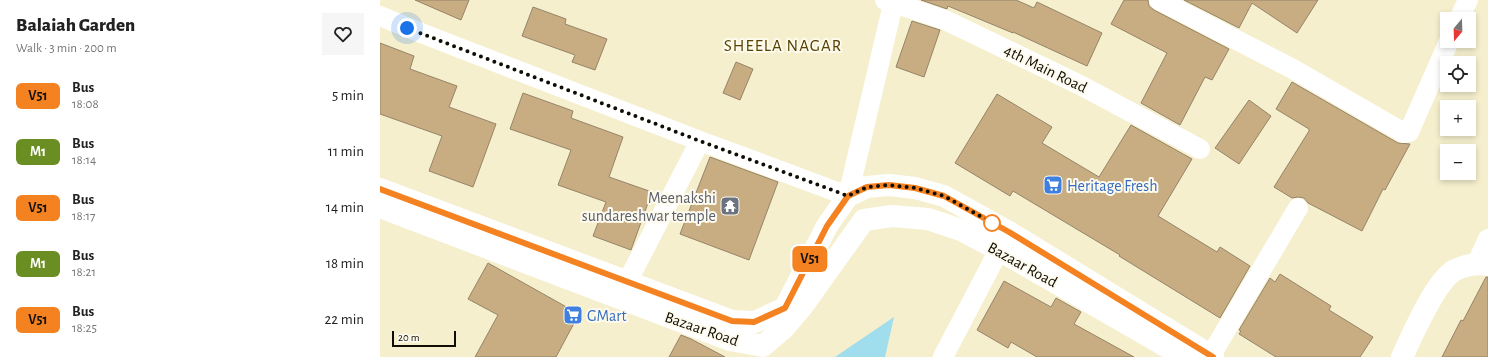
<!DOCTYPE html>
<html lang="en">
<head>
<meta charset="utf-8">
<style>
  body { margin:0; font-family:"Alegreya Sans",sans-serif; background:#f6f6f6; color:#222; height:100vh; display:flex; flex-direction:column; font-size:15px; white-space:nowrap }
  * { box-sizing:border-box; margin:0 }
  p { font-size:13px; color:#767676 }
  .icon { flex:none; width:22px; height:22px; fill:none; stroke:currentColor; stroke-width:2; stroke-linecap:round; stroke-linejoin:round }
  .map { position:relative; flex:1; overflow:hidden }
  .sheet { display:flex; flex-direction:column; background:#fff; width:380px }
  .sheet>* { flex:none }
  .badge { padding:0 8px; border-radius:6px; font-size:14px; line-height:26px }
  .needle { width:26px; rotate:199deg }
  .buttons { position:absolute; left:1060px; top:12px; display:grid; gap:8px }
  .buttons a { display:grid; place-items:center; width:36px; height:36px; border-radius:0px; background:#fff; box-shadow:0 2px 6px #0003; font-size:20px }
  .scale { position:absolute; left:12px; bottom:10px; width:64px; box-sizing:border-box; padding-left:4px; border:2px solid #100e04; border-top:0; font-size:11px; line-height:14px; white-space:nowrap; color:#100e04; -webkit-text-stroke:3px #fefbee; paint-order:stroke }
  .you { position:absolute; width:20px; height:20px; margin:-10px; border:3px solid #fff; border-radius:50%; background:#1a73e8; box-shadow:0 0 0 6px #1a73e833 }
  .map>.badge { position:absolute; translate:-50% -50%; box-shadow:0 0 0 2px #fff }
  .round { display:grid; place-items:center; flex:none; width:42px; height:42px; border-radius:0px; background:#f6f6f6 }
  .headline { display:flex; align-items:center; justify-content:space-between; height:68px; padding:0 16px }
  h1 { font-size:19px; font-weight:800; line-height:30px }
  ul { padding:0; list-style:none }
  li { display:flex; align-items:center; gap:12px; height:56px; padding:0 16px }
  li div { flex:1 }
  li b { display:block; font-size:15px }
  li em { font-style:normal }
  li .badge { min-width:44px; font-weight:700; text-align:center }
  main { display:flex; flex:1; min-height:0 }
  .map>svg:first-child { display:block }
</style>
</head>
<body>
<main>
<section class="sheet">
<div class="headline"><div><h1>Balaiah Garden</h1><p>Walk · 3 min · 200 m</p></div><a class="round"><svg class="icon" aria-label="heart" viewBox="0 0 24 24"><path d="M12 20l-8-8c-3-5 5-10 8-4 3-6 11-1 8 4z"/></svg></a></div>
<ul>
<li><span class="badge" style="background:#f58220;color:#111">V51</span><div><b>Bus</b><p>18:08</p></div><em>5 min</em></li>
<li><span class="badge" style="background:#6b8e23;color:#fff">M1</span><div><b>Bus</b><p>18:14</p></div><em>11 min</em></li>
<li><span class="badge" style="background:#f58220;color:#111">V51</span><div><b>Bus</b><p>18:17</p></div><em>14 min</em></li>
<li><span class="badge" style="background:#6b8e23;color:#fff">M1</span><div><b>Bus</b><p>18:21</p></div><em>18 min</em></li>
<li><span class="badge" style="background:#f58220;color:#111">V51</span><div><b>Bus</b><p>18:25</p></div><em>22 min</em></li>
</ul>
</section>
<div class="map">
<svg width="1108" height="357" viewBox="0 0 1108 357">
  <rect width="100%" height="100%" fill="#f5efcd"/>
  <!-- water -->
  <path fill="#a0dded" d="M514,317L505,357H455Z"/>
  <!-- building -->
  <g fill="#c8ad82" stroke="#968468">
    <path d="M35,0H89L81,20Z"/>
    <path d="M541,0H636L654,8L657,2L722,33L707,66L633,32V33L568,6L567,9Z"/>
    <path d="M744,0H768L769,6L774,10L849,49L832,80L825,77L800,125L761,103L787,53L731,24Z"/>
    <path d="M804,0H938L917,33L872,3L859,28Z"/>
    <path d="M153,7L186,19L185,24L227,39L215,70L192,62L195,55L142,36Z"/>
    <path d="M532,21L560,30L544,77L516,67Z"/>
    <path d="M0,43L34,56L30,69L77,86L69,107L116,124L93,187L49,171L62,136L0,114Z"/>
    <path d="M356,62L373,69L360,100L343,93Z"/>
    <path d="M912,82L1018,143L1030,144L1005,190L1003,189L982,231L928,203L924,198L918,197L912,198L894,187L929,131V129L896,109Z"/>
    <path d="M143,93L193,111L191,118L243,137L229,177L272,192L251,250L213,236L226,202L178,185L191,150L130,129Z"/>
    <path d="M617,94L672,127L662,143L719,177L751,125L812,159L778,216L837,252L840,247L870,266L840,318L739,256L740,255L633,191L630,196L575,163Z"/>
    <path d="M869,100L891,116L859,164L835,148Z"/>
    <path d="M330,157L398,182L369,260L300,234Z"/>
    <path d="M108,263L199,314L176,357H95L118,315L88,299Z"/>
    <path d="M900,274L951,306L949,310L993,337L980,357H896L859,334L861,331L859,330L890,278L895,282Z"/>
    <path d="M1106,277H1108V357H1062L1081,320L1083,321Z"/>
    <path d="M624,281L671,307L676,298L701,312L694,324L754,357H657L631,342L628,348L597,330Z"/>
    <path d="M301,335L311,339L345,357H289Z"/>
  </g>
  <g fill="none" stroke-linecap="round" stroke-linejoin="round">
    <!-- minor -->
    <g stroke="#fff" stroke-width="20">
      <path d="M505,0L565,20L702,86L820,149"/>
      <path d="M779,0L911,68L1024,133L1029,132L1069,41"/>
      <path d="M0,16L41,33L320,141L468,196L514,0"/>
      <path d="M1079,19L1088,0"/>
      <path d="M1097,263L1108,239"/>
      <path d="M240,296L320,141"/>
      <path d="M831,355L918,208"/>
      <path d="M563,357L619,250"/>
    </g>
    <!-- secondary -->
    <g stroke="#fff" stroke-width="22">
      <path d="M0,189L352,321L375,322L405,308L447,226L468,196L487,187L509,185L535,188L564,196L629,232L833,357"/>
      <path d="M0,207L350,340L383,346L404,328L421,308L484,220L512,216L548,219L581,230L619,250L803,356"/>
      <path d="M1022,357C1032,336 1055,281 1075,270C1085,265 1097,263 1108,265"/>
    </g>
  </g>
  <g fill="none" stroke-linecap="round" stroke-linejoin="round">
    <defs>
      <path id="line" d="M0,189L352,321L374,322L405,308L447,226L468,196L487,187L509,185L535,188L564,196L629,232L833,357"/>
    </defs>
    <!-- line casing -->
    <use href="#line" stroke="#fff" stroke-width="9"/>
    <!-- line -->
    <use href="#line" stroke="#f58220" stroke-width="6"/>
    <!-- walk -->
    <path stroke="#100e04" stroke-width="4" stroke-dasharray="0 7.2" d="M27,28L320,141L468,196L487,187L509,185L535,188L564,196L616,225L612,223"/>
  </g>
  <!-- icons -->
  <defs>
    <symbol id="supermarket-square" viewBox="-11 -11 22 22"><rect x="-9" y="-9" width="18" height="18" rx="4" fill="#3f7fe0" stroke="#fefbee"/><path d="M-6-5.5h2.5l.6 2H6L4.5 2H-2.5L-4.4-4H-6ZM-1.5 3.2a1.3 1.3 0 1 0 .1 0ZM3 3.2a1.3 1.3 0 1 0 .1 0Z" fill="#fff"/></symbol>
    <symbol id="temple-square" viewBox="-11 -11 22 22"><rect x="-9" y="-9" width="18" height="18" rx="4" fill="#6b7280" stroke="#fefbee"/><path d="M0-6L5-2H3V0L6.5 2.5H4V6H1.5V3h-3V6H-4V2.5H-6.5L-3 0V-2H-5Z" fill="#fff"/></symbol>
  </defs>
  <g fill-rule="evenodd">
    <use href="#supermarket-square" x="662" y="174" width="22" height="22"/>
    <use href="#temple-square" x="339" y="195" width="22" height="22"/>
    <use href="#supermarket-square" x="182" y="304" width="22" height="22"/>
  </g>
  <!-- markers -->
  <circle fill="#fff" stroke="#f58220" stroke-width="2" cx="612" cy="223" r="8"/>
  <g text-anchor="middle" stroke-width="4" stroke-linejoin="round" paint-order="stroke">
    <!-- street labels -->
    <g font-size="16" fill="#100e04" stroke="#fefbee">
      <text transform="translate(666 68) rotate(26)" y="6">4th Main Road</text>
      <text transform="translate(643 264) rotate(29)" y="6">Bazaar Road</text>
      <text transform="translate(322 328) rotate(19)" y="6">Bazaar Road</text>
    </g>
    <!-- shop labels -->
    <g font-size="16" fill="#366cbe" stroke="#fefbee" text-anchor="start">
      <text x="687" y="191">Heritage Fresh</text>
      <text x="207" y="321">GMart</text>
    </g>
    <!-- worship labels -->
    <g font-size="16" fill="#5b616d" stroke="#fefbee" text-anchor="end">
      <text x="336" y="203">Meenakshi<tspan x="336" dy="18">sundareshwar temple</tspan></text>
    </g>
    <!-- neighbourhood labels -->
    <g font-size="17" letter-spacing="1" fill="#574300" stroke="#fefbee">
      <text x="403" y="51">SHEELA NAGAR</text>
    </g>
  </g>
</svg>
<div class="buttons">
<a><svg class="needle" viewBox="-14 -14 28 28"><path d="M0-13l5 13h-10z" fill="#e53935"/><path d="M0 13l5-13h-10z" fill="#767676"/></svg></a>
<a><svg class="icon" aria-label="locate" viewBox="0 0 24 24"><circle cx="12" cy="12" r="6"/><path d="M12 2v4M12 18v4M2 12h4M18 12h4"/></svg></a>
<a>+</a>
<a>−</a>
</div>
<div class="scale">20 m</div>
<div class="you" style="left:27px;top:28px"></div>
<b class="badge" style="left:430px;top:259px;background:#f58220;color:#111">V51</b>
</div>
</main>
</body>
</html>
